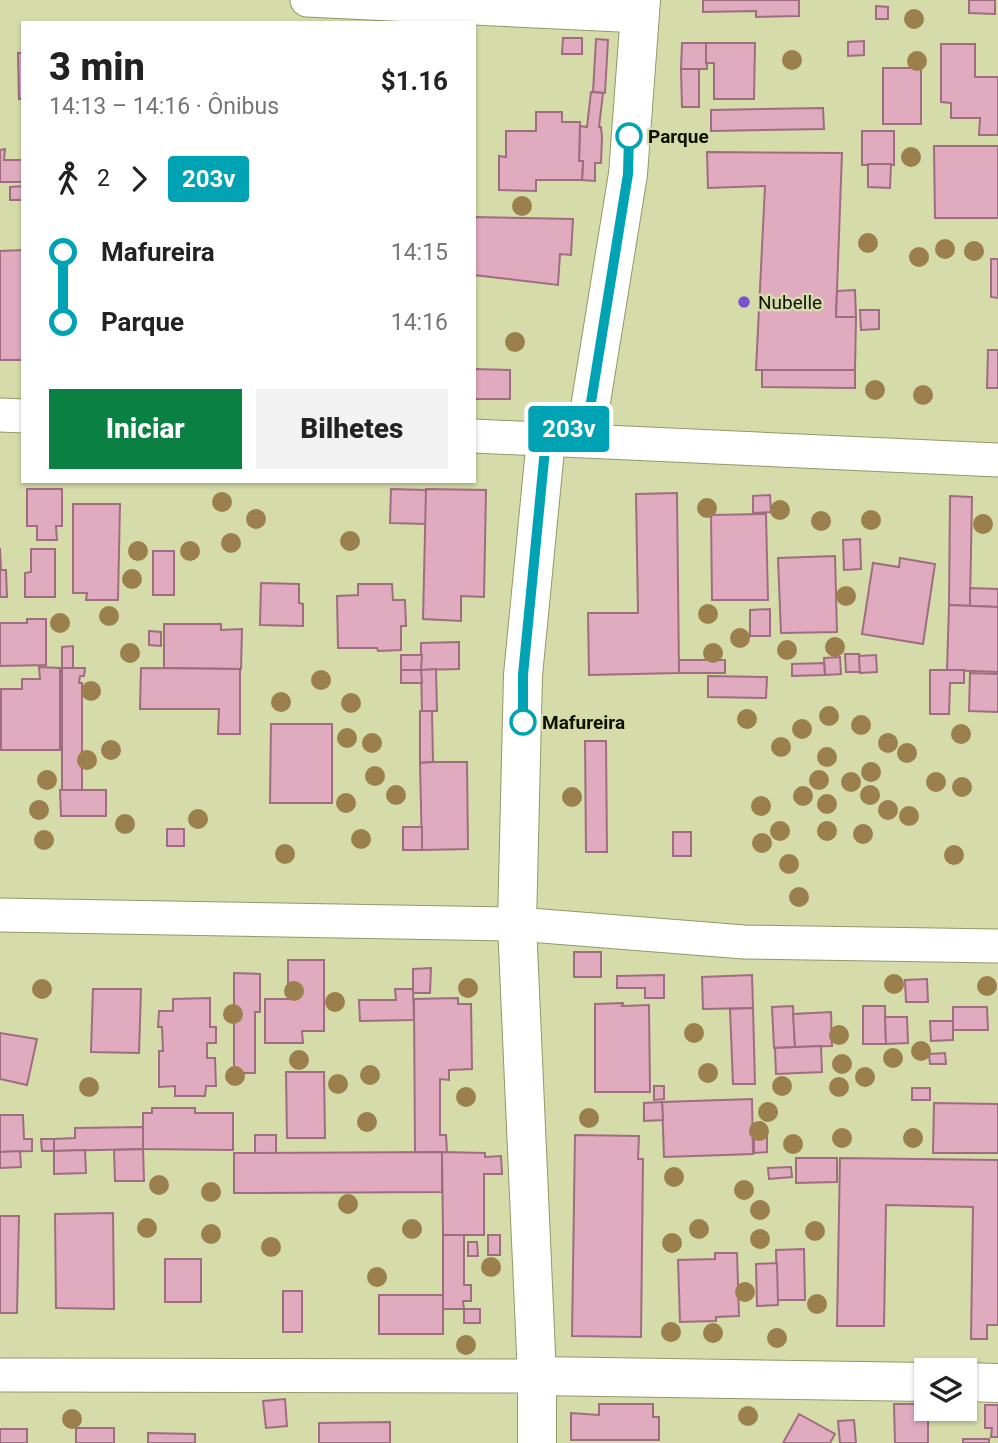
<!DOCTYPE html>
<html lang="pt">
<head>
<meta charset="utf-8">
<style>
  body { margin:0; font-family:Roboto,sans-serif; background:#f2f2f2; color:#222; height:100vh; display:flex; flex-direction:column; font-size:26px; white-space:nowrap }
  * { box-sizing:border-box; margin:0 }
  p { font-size:23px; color:#767676 }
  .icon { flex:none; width:38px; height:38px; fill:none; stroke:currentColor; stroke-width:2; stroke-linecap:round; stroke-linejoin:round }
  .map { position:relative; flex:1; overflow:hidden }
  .drawer { position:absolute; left:21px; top:21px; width:455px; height:462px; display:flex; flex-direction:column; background:#fff; border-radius:0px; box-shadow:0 2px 5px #0004 }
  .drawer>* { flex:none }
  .badge { padding:0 14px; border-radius:5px; font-size:24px; line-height:46px }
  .buttons { position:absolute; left:914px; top:1358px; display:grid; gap:14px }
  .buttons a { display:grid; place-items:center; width:63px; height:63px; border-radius:0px; background:#fff; box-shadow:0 2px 5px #0004; font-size:35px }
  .map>.badge { position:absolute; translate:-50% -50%; box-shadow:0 0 0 4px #fff }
  .legs { display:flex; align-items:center; gap:10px; height:77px; padding:0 28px; font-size:23px }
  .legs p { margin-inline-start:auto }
  .summary { display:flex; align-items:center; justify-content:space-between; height:119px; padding:0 28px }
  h1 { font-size:38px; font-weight:800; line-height:52px }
  .button { display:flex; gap:14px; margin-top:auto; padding:14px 28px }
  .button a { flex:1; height:80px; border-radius:0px; background:#0b8043; color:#fff; font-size:28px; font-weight:800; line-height:80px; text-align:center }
  .button a+a { background:#f2f2f2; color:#222 }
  ul { padding:0 28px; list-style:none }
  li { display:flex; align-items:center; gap:24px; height:70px; font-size:26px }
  li i { display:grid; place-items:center; width:10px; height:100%; margin:0 9px; background:currentColor }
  li i::after { content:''; width:18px; height:18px; margin:-9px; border:5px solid; border-radius:50%; background:#fff }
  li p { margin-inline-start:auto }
  li:first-child i { background:linear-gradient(#0000 50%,currentColor 0) }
  li:last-child i { background:linear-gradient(currentColor 50%,#0000 0) }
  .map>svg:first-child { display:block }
</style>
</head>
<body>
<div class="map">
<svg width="998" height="1443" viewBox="0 0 998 1443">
  <rect width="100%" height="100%" fill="#d5dca9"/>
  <!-- building -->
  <g fill="#e1abbf" stroke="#9e6d80" stroke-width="2">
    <path d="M703,0H799V16L756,17V11L703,12Z"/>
    <path d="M969,0H995V14L969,13Z"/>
    <path d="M876,6L888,7V19H876Z"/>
    <path d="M563,38H582V54H562Z"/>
    <path d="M596,39L608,40L605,93L593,92Z"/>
    <path d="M864,41V55L848,56V42Z"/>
    <path d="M682,43H706L707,69H681Z"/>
    <path d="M706,43H755L754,99H714V63H706Z"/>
    <path d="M941,44H975V77H998V135H979L980,118H951V103L941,102Z"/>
    <path d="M18,53H23V99H19Z"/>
    <rect x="883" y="68" width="38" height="56"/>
    <path d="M681,69H699V107H682Z"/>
    <path d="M591,92L603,93L599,127H601L602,137L601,163H595V181L582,180L583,161H579L580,126L587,127Z"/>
    <path d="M823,108L824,129L711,131V110Z"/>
    <path d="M536,112H562V122H580L579,161H583L582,180H536V191L499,190V156L506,157V131H536Z"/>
    <rect x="862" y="131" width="32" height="34"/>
    <path d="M934,146H998V218H935Z"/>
    <path d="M5,149L4,160H23V182H0V150Z"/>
    <path d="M707,152L842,153L836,317H856L855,370H756L765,186L708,188Z"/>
    <path d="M868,164H891L890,188L868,187Z"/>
    <path d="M23,186V200H10V187Z"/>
    <path d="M474,217L573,219L571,255L560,254L558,285L474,275Z"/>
    <path d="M23,250V360H0V251Z"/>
    <path d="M991,259H998V298L991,297Z"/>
    <path d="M855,290L856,317H836L837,291Z"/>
    <path d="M860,310H879V329L861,330Z"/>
    <path d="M988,350H998V388H987Z"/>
    <path d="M474,369L510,370V399H474Z"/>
    <path d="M762,370H855V388L762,387Z"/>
    <path d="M27,489H62V526H56L57,540H37V526H27Z"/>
    <path d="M391,489L426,490V524L390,523Z"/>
    <path d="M426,489L486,490L484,597L461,596V621L423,619Z"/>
    <path d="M677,493L679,673L589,675L588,613H638L636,494Z"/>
    <path d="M770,495L771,512L753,513V496Z"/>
    <path d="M950,496L972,497L970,606L949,605Z"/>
    <path d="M73,504H120L118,600H86L87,593H73Z"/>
    <path d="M766,514L768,600H712L711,515Z"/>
    <path d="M860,539L861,569L844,570L843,540Z"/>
    <path d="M0,548L1,570H6L7,597H0Z"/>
    <path d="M31,549H55V597H25V573L31,572Z"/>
    <rect x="153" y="551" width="21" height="44"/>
    <path d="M835,556L837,632L781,633L778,558Z"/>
    <path d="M900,558L935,564L923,644L862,634L873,563L899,567Z"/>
    <path d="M261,583L299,584V603L303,604V626L260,625Z"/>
    <path d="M358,584H392L393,600H405L406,626H401V650L378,651L377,648H338L337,596L358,595Z"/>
    <path d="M970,588L998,589V607L970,606Z"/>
    <path d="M949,605L998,607V672L947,670Z"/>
    <path d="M770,609V636H750V610Z"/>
    <path d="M27,619H46V665L0,666V623H27Z"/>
    <path d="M164,624H221V630L242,629L241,669L164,668Z"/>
    <path d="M149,631L161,632V646L149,645Z"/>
    <path d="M459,642V669L421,670V643Z"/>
    <path d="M73,646V668H62V647Z"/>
    <path d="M845,654H859L860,672H846Z"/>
    <path d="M401,655H422L421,670H401Z"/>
    <path d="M876,655L877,672L860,673L859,656Z"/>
    <path d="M840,657L841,674L825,675L824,658Z"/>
    <rect x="679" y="660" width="46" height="13"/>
    <path d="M824,663L825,675L792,676V664Z"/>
    <path d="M39,667L60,668V750H1V689H22V679H40Z"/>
    <path d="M62,668H85L84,676H80L79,683H82V790H62Z"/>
    <path d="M141,668L240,669V734H218L219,709H140Z"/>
    <path d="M436,669L437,711H422L421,670Z"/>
    <path d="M401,670H421L422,683H401Z"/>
    <path d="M930,670H964V683H950L949,714H930Z"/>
    <path d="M970,673L998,674V712L969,711Z"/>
    <path d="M708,676L767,677L766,698L708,697Z"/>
    <path d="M420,711H432L433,762L420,763Z"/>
    <path d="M271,724H332V803H270Z"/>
    <path d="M585,741H606L607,852H586Z"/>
    <path d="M433,762H467L468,849L422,850L420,763Z"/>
    <path d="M60,790H106V816H61Z"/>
    <rect x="403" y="827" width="19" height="23"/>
    <rect x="167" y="829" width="17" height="17"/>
    <rect x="673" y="832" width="18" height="24"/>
    <rect x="574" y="952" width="27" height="25"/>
    <path d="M288,960H324V1031H302L303,1043H265V999H288Z"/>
    <path d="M431,968L430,993H413V969Z"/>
    <path d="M234,973L260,974V1012H255V1073H234Z"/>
    <path d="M664,975V998H645V988H617V976Z"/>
    <path d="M752,975L753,1008L703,1009L702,977Z"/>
    <path d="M927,979L928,1002H906L905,980Z"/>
    <path d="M93,989H141L139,1053L91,1052Z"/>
    <path d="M395,989H413L414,1020L360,1021L359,1000H396Z"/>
    <path d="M210,998V1027H216V1043H207V1058H215L216,1086H206L205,1096H175V1086L159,1087V1051H163L162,1027H158L159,1011H173V999Z"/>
    <path d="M458,998V1004H471L472,1069L449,1070V1080L440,1079V1135H446L447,1152L415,1153L414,999Z"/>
    <path d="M623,1003L622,1006L649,1005L650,1092H595V1004Z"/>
    <path d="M793,1006L795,1047L774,1048L772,1007Z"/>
    <path d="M863,1006H885L886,1044H863Z"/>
    <path d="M953,1007H987L988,1030H953Z"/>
    <path d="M753,1008L755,1084H733L730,1009Z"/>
    <path d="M831,1012L832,1046L795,1047L793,1014Z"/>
    <path d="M885,1017H907L908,1043L886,1044Z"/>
    <path d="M930,1021H953V1040L931,1041Z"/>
    <path d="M0,1033L37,1039L27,1085L0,1079Z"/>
    <path d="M821,1046L822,1072L776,1074L775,1048Z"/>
    <path d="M945,1053L946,1064H930L929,1054Z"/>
    <path d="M286,1072H324L325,1138H287Z"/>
    <path d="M654,1086H664V1099L654,1100Z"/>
    <rect x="912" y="1088" width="18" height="12"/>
    <path d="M752,1099L753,1154L664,1157L662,1102Z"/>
    <path d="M662,1102L663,1120L644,1121V1103Z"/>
    <path d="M934,1103L998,1104V1153H933Z"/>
    <path d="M152,1108H195V1113H233V1150L143,1149V1113H152Z"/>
    <path d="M0,1115H23L24,1139H32V1151L0,1152Z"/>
    <path d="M143,1127V1149L54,1151V1139L75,1138V1128Z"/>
    <rect x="255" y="1135" width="21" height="18"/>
    <path d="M575,1135L639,1136L638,1159H643L641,1337L572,1336Z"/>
    <path d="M754,1135H767V1152L754,1153Z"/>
    <path d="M41,1139H54V1151H42Z"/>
    <path d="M143,1149L144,1181H115L114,1150Z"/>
    <path d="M85,1150L86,1173L54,1174V1151Z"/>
    <path d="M20,1151L21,1167L0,1168V1152Z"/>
    <path d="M442,1152V1192L234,1193V1153Z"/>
    <path d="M442,1152L485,1153V1157L501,1156L502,1174H484V1235H443Z"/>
    <path d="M796,1158H837V1182L796,1183Z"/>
    <path d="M840,1158L998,1160V1325H987V1339H971L973,1207L886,1205L884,1326H837Z"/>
    <path d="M791,1167L792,1177L769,1179L768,1168Z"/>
    <path d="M113,1213L114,1309L56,1308L55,1214Z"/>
    <path d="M0,1216H19L17,1313H0Z"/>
    <path d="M443,1235H464V1285H471V1301H463L464,1309H443Z"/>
    <rect x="488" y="1235" width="12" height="20"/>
    <path d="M468,1242H477L478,1256H468Z"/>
    <path d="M804,1249L805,1300H777L776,1250Z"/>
    <path d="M715,1253H737L739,1316L716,1317V1321L680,1322L678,1260L715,1259Z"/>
    <rect x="165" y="1259" width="36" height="43"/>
    <path d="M777,1263L778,1305L757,1306L756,1264Z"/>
    <rect x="283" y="1291" width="19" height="41"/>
    <rect x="379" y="1295" width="64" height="39"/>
    <rect x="464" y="1309" width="16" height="14"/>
    <path d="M285,1399L287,1426L266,1428L263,1401Z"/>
    <path d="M599,1404H653V1417H659V1440H571V1413L599,1415Z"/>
    <path d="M894,1404H926V1409H928V1443H895Z"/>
    <path d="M985,1405H998V1437H991L992,1428H985Z"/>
    <path d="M799,1414L835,1434L830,1443H783Z"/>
    <path d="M854,1420L856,1443H840L838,1421Z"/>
    <path d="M390,1422V1443H319V1423Z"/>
    <rect x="76" y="1428" width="38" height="15"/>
    <rect x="0" y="1429" width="27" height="14"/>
    <path d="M148,1433L195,1434V1443H148Z"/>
    <rect x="963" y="1439" width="26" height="4"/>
  </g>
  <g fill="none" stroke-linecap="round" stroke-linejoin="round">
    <defs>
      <g id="street">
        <path d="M307,0L641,16"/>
        <path d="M0,415L23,416"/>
        <path d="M474,436L998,460"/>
        <path d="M0,915L517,924L744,942L998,946"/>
        <path d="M0,1375L537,1376"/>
      </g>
      <g id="secondary">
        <path d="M537,1376L926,1382"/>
        <path d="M964,1382L998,1383"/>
        <path d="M537,1443V1376L517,924L523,675L546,439L588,420L628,174L641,0"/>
      </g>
    </defs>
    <!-- street casing -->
    <use href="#street" stroke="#929868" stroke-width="35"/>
    <!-- secondary casing -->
    <use href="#secondary" stroke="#929868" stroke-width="40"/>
    <!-- street -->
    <use href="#street" stroke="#fff" stroke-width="33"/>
    <!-- secondary -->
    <use href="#secondary" stroke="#fff" stroke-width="38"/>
  </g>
  <!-- trees -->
  <g fill="#9b7f4c">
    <circle cx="914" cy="19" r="10"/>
    <circle cx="792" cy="60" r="10"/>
    <circle cx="917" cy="61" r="10"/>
    <circle cx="911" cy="157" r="10"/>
    <circle cx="522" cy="206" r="10"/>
    <circle cx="868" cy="243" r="10"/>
    <circle cx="945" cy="249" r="10"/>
    <circle cx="974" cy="251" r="10"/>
    <circle cx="919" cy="257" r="10"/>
    <circle cx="515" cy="342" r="10"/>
    <circle cx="875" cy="390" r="10"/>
    <circle cx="923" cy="395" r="10"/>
    <circle cx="222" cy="502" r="10"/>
    <circle cx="707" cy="508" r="10"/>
    <circle cx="780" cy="510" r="10"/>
    <circle cx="256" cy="519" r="10"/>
    <circle cx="871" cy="520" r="10"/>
    <circle cx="821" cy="521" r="10"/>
    <circle cx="983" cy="524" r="10"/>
    <circle cx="350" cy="541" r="10"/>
    <circle cx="231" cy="543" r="10"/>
    <circle cx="138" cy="551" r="10"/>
    <circle cx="190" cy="551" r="10"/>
    <circle cx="132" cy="579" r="10"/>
    <circle cx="846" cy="596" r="10"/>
    <circle cx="708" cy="614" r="10"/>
    <circle cx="109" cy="616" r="10"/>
    <circle cx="60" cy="623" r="10"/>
    <circle cx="740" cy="638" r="10"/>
    <circle cx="835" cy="647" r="10"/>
    <circle cx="787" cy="650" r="10"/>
    <circle cx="130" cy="653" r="10"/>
    <circle cx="713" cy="653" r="10"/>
    <circle cx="321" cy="680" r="10"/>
    <circle cx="91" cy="691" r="10"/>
    <circle cx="281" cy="702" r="10"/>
    <circle cx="351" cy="703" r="10"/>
    <circle cx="829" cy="716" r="10"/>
    <circle cx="747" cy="719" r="10"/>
    <circle cx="861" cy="725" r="10"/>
    <circle cx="802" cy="729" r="10"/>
    <circle cx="961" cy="734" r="10"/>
    <circle cx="347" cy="738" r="10"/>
    <circle cx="372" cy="743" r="10"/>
    <circle cx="888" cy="743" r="10"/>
    <circle cx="781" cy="747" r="10"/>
    <circle cx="111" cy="750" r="10"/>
    <circle cx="907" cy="753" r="10"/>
    <circle cx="827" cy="757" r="10"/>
    <circle cx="87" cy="760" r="10"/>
    <circle cx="871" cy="772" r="10"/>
    <circle cx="375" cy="776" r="10"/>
    <circle cx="47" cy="780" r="10"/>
    <circle cx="819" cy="780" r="10"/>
    <circle cx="851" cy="782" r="10"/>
    <circle cx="936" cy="782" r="10"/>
    <circle cx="962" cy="787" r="10"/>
    <circle cx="396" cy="795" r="10"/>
    <circle cx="870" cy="795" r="10"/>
    <circle cx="803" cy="796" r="10"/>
    <circle cx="572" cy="797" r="10"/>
    <circle cx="346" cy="803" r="10"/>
    <circle cx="827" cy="804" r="10"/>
    <circle cx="761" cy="806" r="10"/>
    <circle cx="39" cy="810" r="10"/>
    <circle cx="888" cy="810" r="10"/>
    <circle cx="909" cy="816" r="10"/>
    <circle cx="198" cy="819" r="10"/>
    <circle cx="125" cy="824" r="10"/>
    <circle cx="780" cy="831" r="10"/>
    <circle cx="827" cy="831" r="10"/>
    <circle cx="863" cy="834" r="10"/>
    <circle cx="361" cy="839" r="10"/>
    <circle cx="44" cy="840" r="10"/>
    <circle cx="762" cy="843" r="10"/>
    <circle cx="285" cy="854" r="10"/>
    <circle cx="954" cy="855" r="10"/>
    <circle cx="789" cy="864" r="10"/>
    <circle cx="799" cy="897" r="10"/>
    <circle cx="894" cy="984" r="10"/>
    <circle cx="987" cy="986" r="10"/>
    <circle cx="468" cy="988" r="10"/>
    <circle cx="42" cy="989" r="10"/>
    <circle cx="294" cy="991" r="10"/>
    <circle cx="335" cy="1002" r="10"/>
    <circle cx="233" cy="1014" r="10"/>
    <circle cx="694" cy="1033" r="10"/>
    <circle cx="839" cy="1035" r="10"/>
    <circle cx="921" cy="1051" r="10"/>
    <circle cx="893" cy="1058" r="10"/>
    <circle cx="299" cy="1060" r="10"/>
    <circle cx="842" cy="1064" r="10"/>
    <circle cx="708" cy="1073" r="10"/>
    <circle cx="370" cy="1075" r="10"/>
    <circle cx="235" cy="1076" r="10"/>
    <circle cx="865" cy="1077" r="10"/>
    <circle cx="338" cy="1084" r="10"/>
    <circle cx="782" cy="1086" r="10"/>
    <circle cx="89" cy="1087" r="10"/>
    <circle cx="839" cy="1087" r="10"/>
    <circle cx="466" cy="1097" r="10"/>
    <circle cx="768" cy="1112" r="10"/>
    <circle cx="589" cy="1118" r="10"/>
    <circle cx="367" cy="1122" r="10"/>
    <circle cx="759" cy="1131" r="10"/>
    <circle cx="842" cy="1138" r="10"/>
    <circle cx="913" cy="1138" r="10"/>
    <circle cx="793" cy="1144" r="10"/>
    <circle cx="674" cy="1177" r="10"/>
    <circle cx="159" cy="1185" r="10"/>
    <circle cx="744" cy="1190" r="10"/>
    <circle cx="211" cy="1192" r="10"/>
    <circle cx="348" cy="1204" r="10"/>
    <circle cx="760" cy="1210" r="10"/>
    <circle cx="147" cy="1228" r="10"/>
    <circle cx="412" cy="1229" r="10"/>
    <circle cx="699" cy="1229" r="10"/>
    <circle cx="815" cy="1231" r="10"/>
    <circle cx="211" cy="1234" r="10"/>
    <circle cx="760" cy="1239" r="10"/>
    <circle cx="672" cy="1243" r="10"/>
    <circle cx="271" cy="1247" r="10"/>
    <circle cx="491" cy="1267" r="10"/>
    <circle cx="377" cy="1277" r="10"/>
    <circle cx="745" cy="1292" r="10"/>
    <circle cx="817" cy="1304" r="10"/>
    <circle cx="671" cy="1332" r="10"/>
    <circle cx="713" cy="1333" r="10"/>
    <circle cx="777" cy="1338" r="10"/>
    <circle cx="466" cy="1345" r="10"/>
    <circle cx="748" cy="1416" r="10"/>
    <circle cx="72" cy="1419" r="10"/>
  </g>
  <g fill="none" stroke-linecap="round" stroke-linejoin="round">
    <defs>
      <path id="line-1" d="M523,722V675L546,439L588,421L628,174L629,136"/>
    </defs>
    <!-- line-1 casing -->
    <use href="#line-1" stroke="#fff" stroke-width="16"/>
    <!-- line-1 -->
    <use href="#line-1" stroke="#00a3b4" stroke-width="10"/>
  </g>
  <!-- markers -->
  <g fill="#fff" stroke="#00a3b4" stroke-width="3.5">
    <circle cx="629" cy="136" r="12"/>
    <circle cx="523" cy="722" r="12"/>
  </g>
  <circle fill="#7a53cc" stroke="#d5dca9" stroke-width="2.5" cx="744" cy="302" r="7"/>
  <g text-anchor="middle" stroke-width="5" stroke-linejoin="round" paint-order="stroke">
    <!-- stop labels -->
    <g font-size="19" font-weight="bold" fill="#0f1102" stroke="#d5dca9" text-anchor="start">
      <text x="648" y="143">Parque</text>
      <text x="542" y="729">Mafureira</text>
    </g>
    <!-- poi labels -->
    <g font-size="19" fill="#0f1102" stroke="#d5dca9" text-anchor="start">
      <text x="758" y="309">Nubelle</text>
    </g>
  </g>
</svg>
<div class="buttons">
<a><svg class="icon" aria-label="layers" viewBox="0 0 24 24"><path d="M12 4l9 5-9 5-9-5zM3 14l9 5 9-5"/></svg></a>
</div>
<b class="badge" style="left:569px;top:429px;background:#00a3b4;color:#fff">203v</b>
<section class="drawer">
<div class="summary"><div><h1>3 min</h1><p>14:13 – 14:16 · Ônibus</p></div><b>$1.16</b></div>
<div class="legs"><svg class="icon" aria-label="walk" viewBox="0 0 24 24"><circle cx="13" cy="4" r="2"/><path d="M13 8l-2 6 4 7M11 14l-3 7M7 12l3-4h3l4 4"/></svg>2<svg class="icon" aria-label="forward" viewBox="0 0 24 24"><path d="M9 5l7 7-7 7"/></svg><b class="badge" style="background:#00a3b4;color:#fff">203v</b></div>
<ul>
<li><i style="color:#00a3b4"></i><b>Mafureira</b><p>14:15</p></li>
<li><i style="color:#00a3b4"></i><b>Parque</b><p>14:16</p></li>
</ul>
<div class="button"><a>Iniciar</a><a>Bilhetes</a></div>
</section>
</div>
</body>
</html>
